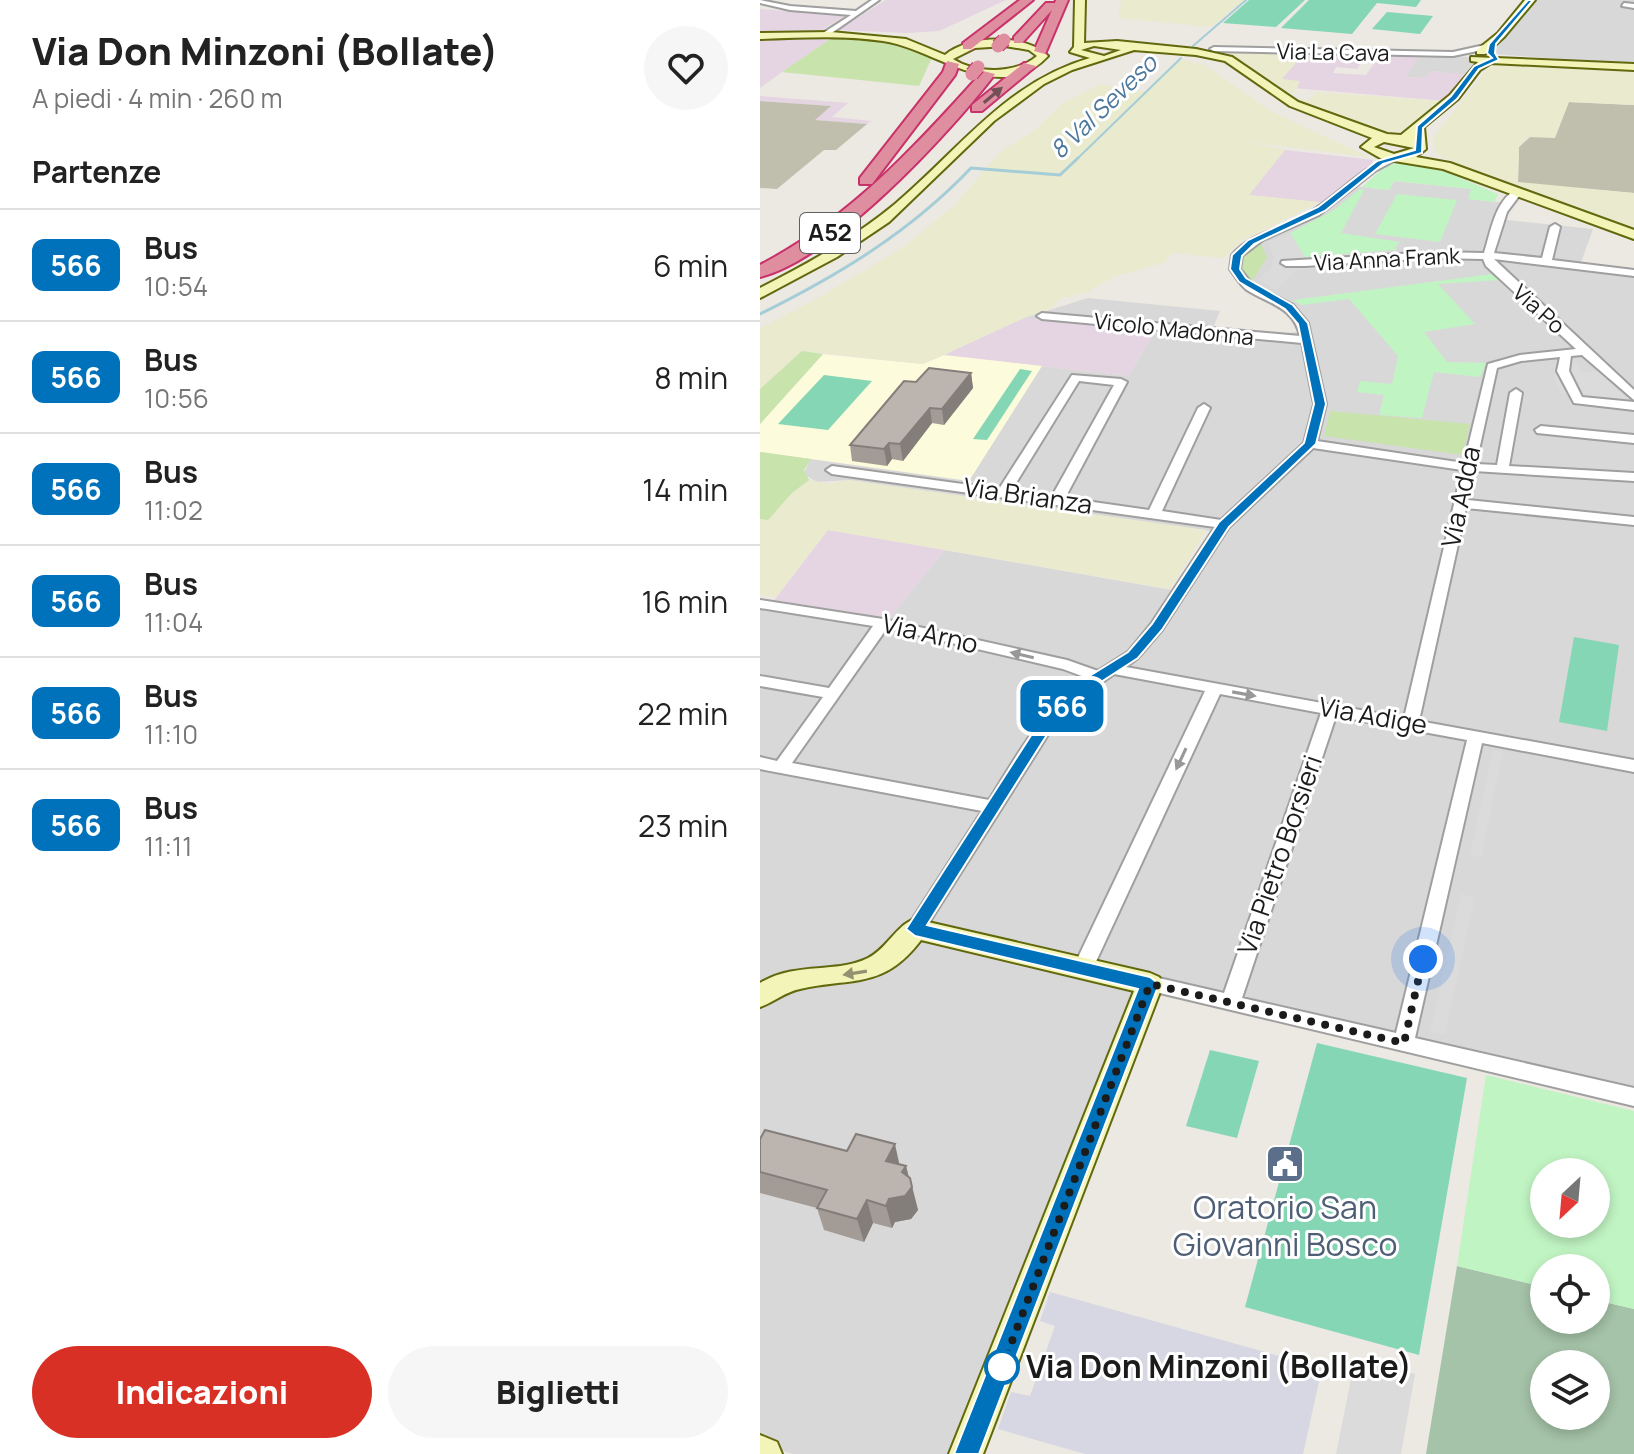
<!DOCTYPE html>
<html lang="it">
<head>
<meta charset="utf-8">
<style>
  body { margin:0; font-family:Manrope,sans-serif; background:#f6f6f6; color:#222; height:100vh; display:flex; flex-direction:column; font-size:30px; white-space:nowrap }
  * { box-sizing:border-box; margin:0 }
  p { font-size:26px; color:#767676 }
  .icon { flex:none; width:44px; height:44px; fill:none; stroke:currentColor; stroke-width:2; stroke-linecap:round; stroke-linejoin:round }
  .map { position:relative; flex:1; overflow:hidden }
  .side { display:flex; flex-direction:column; background:#fff; width:760px }
  .side>* { flex:none }
  .badge { padding:0 16px; border-radius:12px; font-size:28px; line-height:52px }
  .needle { width:52px; rotate:206deg }
  .buttons { position:absolute; left:770px; top:1158px; display:grid; gap:16px }
  .buttons a { display:grid; place-items:center; width:80px; height:80px; border-radius:50%; background:#fff; box-shadow:0 4px 12px #0003; font-size:40px }
  .you { position:absolute; width:40px; height:40px; margin:-20px; border:6px solid #fff; border-radius:50%; background:#1a73e8; box-shadow:0 0 0 12px #1a73e833 }
  .map>.badge { position:absolute; translate:-50% -50%; box-shadow:0 0 0 4px #fff }
  h2 { padding:0 32px; font-size:30px; line-height:72px }
  .round { display:grid; place-items:center; flex:none; width:84px; height:84px; border-radius:42px; background:#f6f6f6 }
  .overview { display:flex; align-items:center; justify-content:space-between; height:136px; padding:0 32px }
  h1 { font-size:38px; font-weight:800; line-height:60px }
  .primary-button { display:flex; gap:16px; margin-top:auto; padding:16px 32px }
  .primary-button a { flex:1; height:92px; border-radius:48px; background:#d93025; color:#fff; font-size:32px; font-weight:800; line-height:92px; text-align:center }
  .primary-button a+a { background:#f6f6f6; color:#222 }
  ul { padding:0; list-style:none }
  li { display:flex; align-items:center; gap:24px; height:112px; padding:0 32px; border-top:2px solid #e0e0e0 }
  li div { flex:1 }
  li b { display:block; font-size:30px }
  li em { font-style:normal }
  li .badge { min-width:88px; font-weight:700; text-align:center }
  main { display:flex; flex:1; min-height:0 }
  .map>svg:first-child { display:block }
</style>
</head>
<body>
<main>
<section class="side">
<div class="overview"><div><h1>Via Don Minzoni (Bollate)</h1><p>A piedi · 4 min · 260 m</p></div><a class="round"><svg class="icon" aria-label="heart" viewBox="0 0 24 24"><path d="M12 20l-8-8c-3-5 5-10 8-4 3-6 11-1 8 4z"/></svg></a></div>
<h2>Partenze</h2>
<ul>
<li><span class="badge" style="background:#0072bc;color:#fff">566</span><div><b>Bus</b><p>10:54</p></div><em>6 min</em></li>
<li><span class="badge" style="background:#0072bc;color:#fff">566</span><div><b>Bus</b><p>10:56</p></div><em>8 min</em></li>
<li><span class="badge" style="background:#0072bc;color:#fff">566</span><div><b>Bus</b><p>11:02</p></div><em>14 min</em></li>
<li><span class="badge" style="background:#0072bc;color:#fff">566</span><div><b>Bus</b><p>11:04</p></div><em>16 min</em></li>
<li><span class="badge" style="background:#0072bc;color:#fff">566</span><div><b>Bus</b><p>11:10</p></div><em>22 min</em></li>
<li><span class="badge" style="background:#0072bc;color:#fff">566</span><div><b>Bus</b><p>11:11</p></div><em>23 min</em></li>
</ul>
<div class="primary-button"><a>Indicazioni</a><a>Biglietti</a></div>
</section>
<div class="map">
<svg width="874" height="1454" viewBox="0 0 874 1454">
  <rect width="100%" height="100%" fill="#ece8e2"/>
  <!-- residential -->
  <g fill="#d9d8d8">
    <path d="M771,0H874V65L736,54L732,49L736,42Z"/>
    <path d="M660,54L709,57L714,59V68L709,75L671,71L665,78L645,77Z"/>
    <path d="M634,181L712,189L709,199L745,203L730,254L746,220L833,229L820,265L874,271V1097L155,929L231,808L0,763V604L78,614L337,676L367,660L464,524L550,444L558,420L543,323L488,283L480,274L479,255L488,245L543,221L593,186L629,190Z"/>
    <path d="M328,298L460,311L453,328L515,334L537,332L552,385L551,421L543,443L451,531L89,480L57,482L44,474L50,459L0,452V424L63,354L163,364L184,355L368,376L395,332L264,318Z"/>
    <path d="M185,550L417,591L367,657L337,672L128,620Z"/>
    <path d="M0,766L228,808L151,930L391,988L198,1454H33L0,1444Z"/>
  </g>
  <!-- industrial -->
  <g fill="#e5d4e2">
    <path d="M126,0H246L179,31L146,33L78,30Z"/>
    <path d="M0,9L86,15L59,32L0,33Z"/>
    <path d="M73,37L22,72L0,88V38Z"/>
    <path d="M546,52L608,53L597,69L576,67L573,73L606,75L618,58H626L629,54H660L646,77L665,78L671,71L709,75L686,101L534,88L539,82L521,79Z"/>
    <path d="M0,96L88,103L72,117L111,121L107,124L54,120L70,106L0,101Z"/>
    <path d="M525,150L613,160L611,167L568,203L488,195Z"/>
    <path d="M264,318L395,332L368,376L184,355Z"/>
    <path d="M68,530L185,550L128,620L12,603Z"/>
  </g>
  <!-- education -->
  <path fill="#fcfbdb" d="M63,354L163,364L184,355L282,366L209,481L0,452V424Z"/>
  <!-- construction -->
  <g fill="#c0bfae">
    <path d="M0,101L71,106L55,120L107,124L76,150H64L17,189L0,188Z"/>
    <path d="M808,102L874,105V193L758,183L759,147Z"/>
  </g>
  <!-- farmland -->
  <g fill="#e9eace">
    <path d="M362,0H484L451,27L358,18Z"/>
    <path d="M466,51L544,53L522,79L540,81L537,88L531,95Z"/>
    <path d="M420,59L445,65L510,111L609,157L487,142L525,150L489,195L560,202L481,241L464,258L412,253L405,262L353,277L328,292L300,299L291,309L264,318L163,364L42,351L0,389V328L53,301L142,248L195,205L240,152L274,131L302,104L340,84L387,92Z"/>
    <path d="M746,63L874,70V105L809,102L795,138L768,137L759,147L758,182L874,193V230L696,165L678,154L673,146L675,135L729,67Z"/>
    <path d="M556,92L681,101L654,125L635,134L591,122L538,99L549,100Z"/>
    <path d="M49,480L69,484L89,480L446,530L410,589L68,530L16,597L0,595V519L8,520L32,493Z"/>
  </g>
  <!-- grass -->
  <g fill="#c8e3ab">
    <path d="M73,37L156,43L172,50L173,55L159,86L22,72Z"/>
    <path d="M500,241L507,258L491,282L483,273L480,261Z"/>
    <path d="M42,351L63,354L0,424V389Z"/>
    <path d="M570,411L710,424L703,455L564,436Z"/>
    <path d="M0,452L51,459L44,470L49,480L32,493L8,520L0,519Z"/>
  </g>
  <!-- cemetery -->
  <path fill="#a5c3a8" fill-rule="evenodd" d="M697,1266L784,1287V1320H836V1300L874,1309V1454H666ZM784,1364H836V1416H784Z"/>
  <!-- park -->
  <g fill="#c1f4c3" fill-rule="evenodd">
    <path d="M642,163L686,172L738,194L735,202L708,199L711,189L634,181L629,190L602,187L627,165Z"/>
    <path d="M600,189L604,190L581,233L640,242L635,247L637,250L545,257L530,233L574,210Z"/>
    <path d="M637,194L697,200L680,242L615,234Z"/>
    <path d="M732,274L739,280L678,284L715,324L664,332L687,362L726,363L720,377L674,372L662,418L619,415L624,395L597,392L600,381L632,384L638,356L589,299L542,305L533,300Z"/>
    <path d="M726,1075L874,1111V1309L836,1300V1268H784V1287L697,1266ZM784,1172H836V1224H784Z"/>
  </g>
  <!-- pitch -->
  <g fill="#85d6b4">
    <path d="M489,0H545L516,27L463,23Z"/>
    <path d="M549,0H661L656,7L617,3L592,34L521,28Z"/>
    <path d="M627,12L673,16L660,34L612,29Z"/>
    <path d="M260,369L272,371L227,440L213,439Z"/>
    <path d="M64,375L112,381L68,430L18,424Z"/>
    <path d="M814,637L859,645L847,731L799,722Z"/>
    <path d="M557,1043L707,1078L659,1355L485,1307Z"/>
    <path d="M450,1050L499,1061L477,1138L426,1126Z"/>
  </g>
  <!-- parking -->
  <g fill="#dbdbdb">
    <path d="M530,233L545,257L637,250L641,255L607,260L609,266L536,270L516,290L498,280L510,269L514,257L508,242Z"/>
    <path d="M811,356L822,372L842,371L874,407L810,400L812,395L800,393L794,378L796,358Z"/>
    <path d="M733,750L743,752L721,858L710,855Z"/>
    <path d="M701,894L715,897L685,1035L670,1032Z"/>
    <path d="M595,1359L655,1374L641,1454H576Z"/>
  </g>
  <!-- plaza -->
  <path fill="#d6d7e2" d="M290,1292L562,1368L543,1454H325L238,1429L251,1392L270,1396L295,1326L280,1321Z"/>
  <g fill="none" stroke-linecap="round" stroke-linejoin="round">
    <!-- stream-far1 -->
    <g stroke="#a5cdd7" stroke-width="2">
      <path d="M433,46L486,0"/>
      <path d="M316,160L421,58"/>
    </g>
    <!-- stream -->
    <path stroke="#a5cdd7" stroke-width="3" d="M0,314C79,275 150,232 211,168L300,175L318,158"/>
    <defs>
      <g id="street">
        <path d="M0,0L30,6L96,11L112,0H119L66,37L63,33L91,15L30,10L0,3Z"/>
        <path d="M864,3L874,4V8L862,6Z"/>
        <path d="M729,44L732,48L693,56L454,51L450,49L454,47L693,52Z"/>
        <path d="M634,155L641,157L615,171L559,215L503,240L482,256L480,269L492,284L533,305L548,323L566,404L557,441L704,463L728,364L760,355L816,349L726,266L723,259L673,258L545,266H526L521,263L522,261L673,252L724,253C731,231 735,200 757,189L762,192L747,212L734,253L782,258L790,227L795,224L800,227L792,260L874,270V276L734,259L874,390V400L822,355L811,356L809,371L822,397L874,402V410L814,403L797,371L800,357L761,361L737,368L716,464L737,465L750,393L756,389L762,393L749,466L874,473V481L714,471L708,500L874,517V525L706,508L659,721L874,760V772L722,743L655,1038L874,1088V1106L383,989L380,984L383,979L390,976L464,993L561,713L460,694L333,968L330,973L323,975L316,973L313,968L445,691L354,674L319,698L291,730L162,934L155,936L148,934L146,929L222,811L0,769V757L17,761L63,697L0,686V676L69,688L113,626L0,608V600L123,619L307,660L338,671L368,652L391,624L455,527L72,474L66,470L72,466L239,489L312,375L361,379L367,382L305,498L389,510L438,408L444,404L450,408L402,511L461,520L544,443L554,404L542,343L282,319L277,316L282,313L540,336C534,307 509,304 487,290C480,285 475,276 470,269L472,255C491,233 518,230 542,217C575,199 598,169 634,155ZM319,381L354,385L292,496L251,491ZM553,448L702,470L644,718L366,667L378,658L402,630L469,527ZM127,628L303,669L327,678C282,707 257,756 229,800L32,763ZM576,716L707,740L636,1033L482,998Z"/>
        <path d="M781,426L874,435V443L777,433L775,430Z"/>
      </g>
      <g id="secondary">
        <path d="M315,0H325L324,43L357,41L436,49L472,57L538,102L627,134L641,135L690,95L718,62L711,61V57L874,64V70L731,63L720,70L698,99L664,127L666,149L656,157L690,163L874,230V239L683,169L622,159L601,147L612,138L530,106L465,61L436,55L374,50L312,70L284,84L234,121L129,222L77,257L0,298V288C47,264 94,238 135,204C199,150 246,82 330,58L310,52L314,47ZM334,46L361,50L344,56L321,50ZM624,142L654,148L634,154L614,147Z"/>
        <path d="M765,0H775L744,37L725,54H717V50L738,33Z"/>
        <path d="M71,32L146,39L185,55C209,35 265,33 288,56C240,108 174,48 123,41C82,35 41,38 0,39V33ZM245,46L269,50L277,56C256,74 216,74 193,59L215,48Z"/>
        <path d="M155,919L390,973L399,977L403,984L223,1454H189L374,991L161,940C123,990 93,977 40,989C25,992 14,1002 0,1007V983C37,961 76,974 108,958C127,949 136,925 155,919Z"/>
        <path d="M0,1435L17,1442L22,1454H0Z"/>
      </g>
      <g id="highway">
        <path d="M260,0H273L211,49H203V43Z"/>
        <path d="M296,0H308L285,54L274,51L292,10L262,43H254V37L286,3H295Z"/>
        <path d="M187,61L199,64L195,75L112,184H100V178L183,72Z"/>
        <path d="M264,63L276,66L222,111H212V105Z"/>
        <path d="M223,71L235,74C189,134 73,259 0,277V265C90,218 156,146 223,71Z"/>
      </g>
    </defs>
    <!-- street casing -->
    <use href="#street" stroke="#9f9f9f" stroke-width="4"/>
    <!-- secondary casing -->
    <use href="#secondary" stroke="#61680d" stroke-width="4"/>
    <!-- highway casing -->
    <use href="#highway" stroke="#c83169" stroke-width="4"/>
    <!-- street -->
    <use href="#street" fill="#fff" fill-rule="evenodd"/>
    <!-- secondary -->
    <use href="#secondary" fill="#f3f4b8" fill-rule="evenodd"/>
    <!-- highway -->
    <use href="#highway" fill="#df8ea0" fill-rule="evenodd"/>
    <defs>
      <g id="highway-bridge">
        <path d="M238,46L244,40"/>
        <path d="M212,74L218,67"/>
      </g>
    </defs>
    <!-- highway-bridge casing -->
    <use href="#highway-bridge" stroke="#c83169" stroke-width="15" stroke-linecap="butt"/>
    <!-- highway-bridge -->
    <use href="#highway-bridge" stroke="#df8ea0" stroke-width="13"/>
  </g>
  <!-- wall -->
  <g fill="#a29b96">
    <path d="M211,373L213,388L184,425L172,423L143,461L132,459L127,466L92,461L90,445L156,382Z"/>
    <path d="M0,1139L146,1166L158,1210L151,1219L135,1222L132,1228L113,1223L104,1242L64,1230L57,1208L0,1193Z"/>
  </g>
  <!-- shaded-wall -->
  <g fill="#847e7a">
    <path d="M211,373L213,388L184,425L182,409Z"/>
    <path d="M170,408L172,423L143,461L140,444Z"/>
    <path d="M129,443L132,459L127,466L124,449Z"/>
    <path d="M135,1144L140,1167L126,1161Z"/>
    <path d="M146,1166L151,1188L150,1178L158,1210L151,1219L135,1222L132,1228L126,1206Z"/>
    <path d="M107,1200L113,1223L104,1242L97,1219Z"/>
  </g>
  <!-- building -->
  <g fill="#bcb4af" stroke="#847e7a" stroke-width="2">
    <path d="M169,368L211,373L182,409L170,408L140,444L129,443L124,449L90,445L144,381L156,382Z"/>
    <path d="M5,1130L87,1151L96,1134L135,1144L126,1161L146,1166L142,1172L150,1178L152,1187L145,1196L129,1199L126,1206L107,1200L97,1219L57,1208L67,1190L0,1172V1139Z"/>
  </g>
  <!-- one-way arrows -->
  <defs><path id="oneway-solid" d="M-6-.8H1V-3.2L6.5 0L1 3.2V.8H-6Z" transform="scale(2)"/></defs>
  <use fill="#734f57" href="#oneway-solid" transform="translate(233 95) rotate(-40)"/>
  <g fill="#989898">
    <use href="#oneway-solid" transform="translate(262 655) rotate(-167)"/>
    <use href="#oneway-solid" transform="translate(484 694) rotate(10)"/>
    <use href="#oneway-solid" transform="translate(421 759) rotate(115)"/>
  </g>
  <use fill="#929271" href="#oneway-solid" transform="translate(95 973) rotate(171)"/>
  <!-- line -->
  <path fill="#0072bc" stroke="#fff" stroke-width="2" d="M768,0H773L736,44L735,53L739,60L719,69L697,99L663,128L662,153L623,164L565,211L494,244L482,256L480,269L486,278L533,305L548,323L566,404L556,444L469,527L402,630L378,658L318,697L290,730L167,925L390,977L399,984L219,1454H194L378,989L155,936L146,929L279,723L307,690L368,652L392,624L459,522L544,443L554,404L538,324L525,309L479,282L470,269L472,255L488,240L558,207L617,161L655,150L657,126L691,96L714,66L732,58L727,53L729,44Z"/>
  <g fill="none" stroke-linecap="round" stroke-linejoin="round">
    <!-- walk -->
    <path stroke="#1b1b1b" stroke-width="8" stroke-dasharray="0 14.4" d="M242,1367L390,984L644,1043L663,959"/>
  </g>
  <!-- icons -->
  <defs>
    <symbol id="civic-square" viewBox="-11 -11 22 22"><rect x="-9" y="-9" width="18" height="18" rx="4" fill="#5c6f8a" stroke="#fff"/><path d="M-.6-6.5H3V-4.5H.6V-3L4-1V1h2V6H-6V1h2V-1L-.6-3ZM-1.2 2.5V6h2.4V2.5Z" fill="#fff"/></symbol>
  </defs>
  <g fill-rule="evenodd">
    <use href="#civic-square" x="503" y="1142" width="44" height="44"/>
  </g>
  <!-- markers -->
  <circle fill="#fff" stroke="#0072bc" stroke-width="4" cx="242" cy="1367" r="16"/>
  <g text-anchor="middle" stroke-width="6" stroke-linejoin="round" paint-order="stroke">
    <!-- far-street labels -->
    <g font-size="22" fill="#1b1b1b" stroke="#fff">
      <text transform="translate(573 52) rotate(1)" y="8">Via La Cava</text>
      <text transform="translate(627 259) rotate(-3)" y="8">Via Anna Frank</text>
      <text transform="translate(779 309) rotate(42)" y="8">Via Po</text>
      <text transform="translate(414 329) rotate(6)" y="8">Vicolo Madonna</text>
    </g>
    <!-- far-water labels -->
    <g font-size="24" font-style="italic" fill="#4d779c" stroke="#fff">
      <text transform="translate(344 107) rotate(-44)" y="8">8 Val Seveso</text>
    </g>
    <!-- shield labels -->
    <rect fill="#fff" stroke="#5f5f5f" stroke-width="2" x="40" y="213" width="60" height="40" rx="6"/>
    <g font-size="24" font-weight="bold" fill="#1b1b1b">
      <text x="70" y="241">A52</text>
    </g>
    <!-- street labels -->
    <g font-size="26" fill="#1b1b1b" stroke="#fff">
      <text transform="translate(268 496) rotate(8)" y="9">Via Brianza</text>
      <text transform="translate(701 497) rotate(-78)" y="9">Via Adda</text>
      <text transform="translate(170 634) rotate(13)" y="9">Via Arno</text>
      <text transform="translate(613 716) rotate(10)" y="9">Via Adige</text>
      <text transform="translate(520 855) rotate(-71)" y="9">Via Pietro Borsieri</text>
    </g>
    <!-- near-service labels -->
    <g font-size="32" fill="#4e5e75" stroke="#fff">
      <text x="525" y="1219">Oratorio San<tspan x="525" dy="37">Giovanni Bosco</tspan></text>
    </g>
    <!-- near-stop labels -->
    <g font-size="32" font-weight="bold" fill="#1b1b1b" stroke="#fff" text-anchor="start">
      <text x="266" y="1378">Via Don Minzoni (Bollate)</text>
    </g>
  </g>
</svg>
<div class="buttons">
<a><svg class="needle" viewBox="-14 -14 28 28"><path d="M0-13l5 13h-10z" fill="#e53935"/><path d="M0 13l5-13h-10z" fill="#767676"/></svg></a>
<a><svg class="icon" aria-label="locate" viewBox="0 0 24 24"><circle cx="12" cy="12" r="6"/><path d="M12 2v4M12 18v4M2 12h4M18 12h4"/></svg></a>
<a><svg class="icon" aria-label="layers" viewBox="0 0 24 24"><path d="M12 4l9 5-9 5-9-5zM3 14l9 5 9-5"/></svg></a>
</div>
<div class="you" style="left:663px;top:959px"></div>
<b class="badge" style="left:302px;top:706px;background:#0072bc;color:#fff">566</b>
</div>
</main>
</body>
</html>
